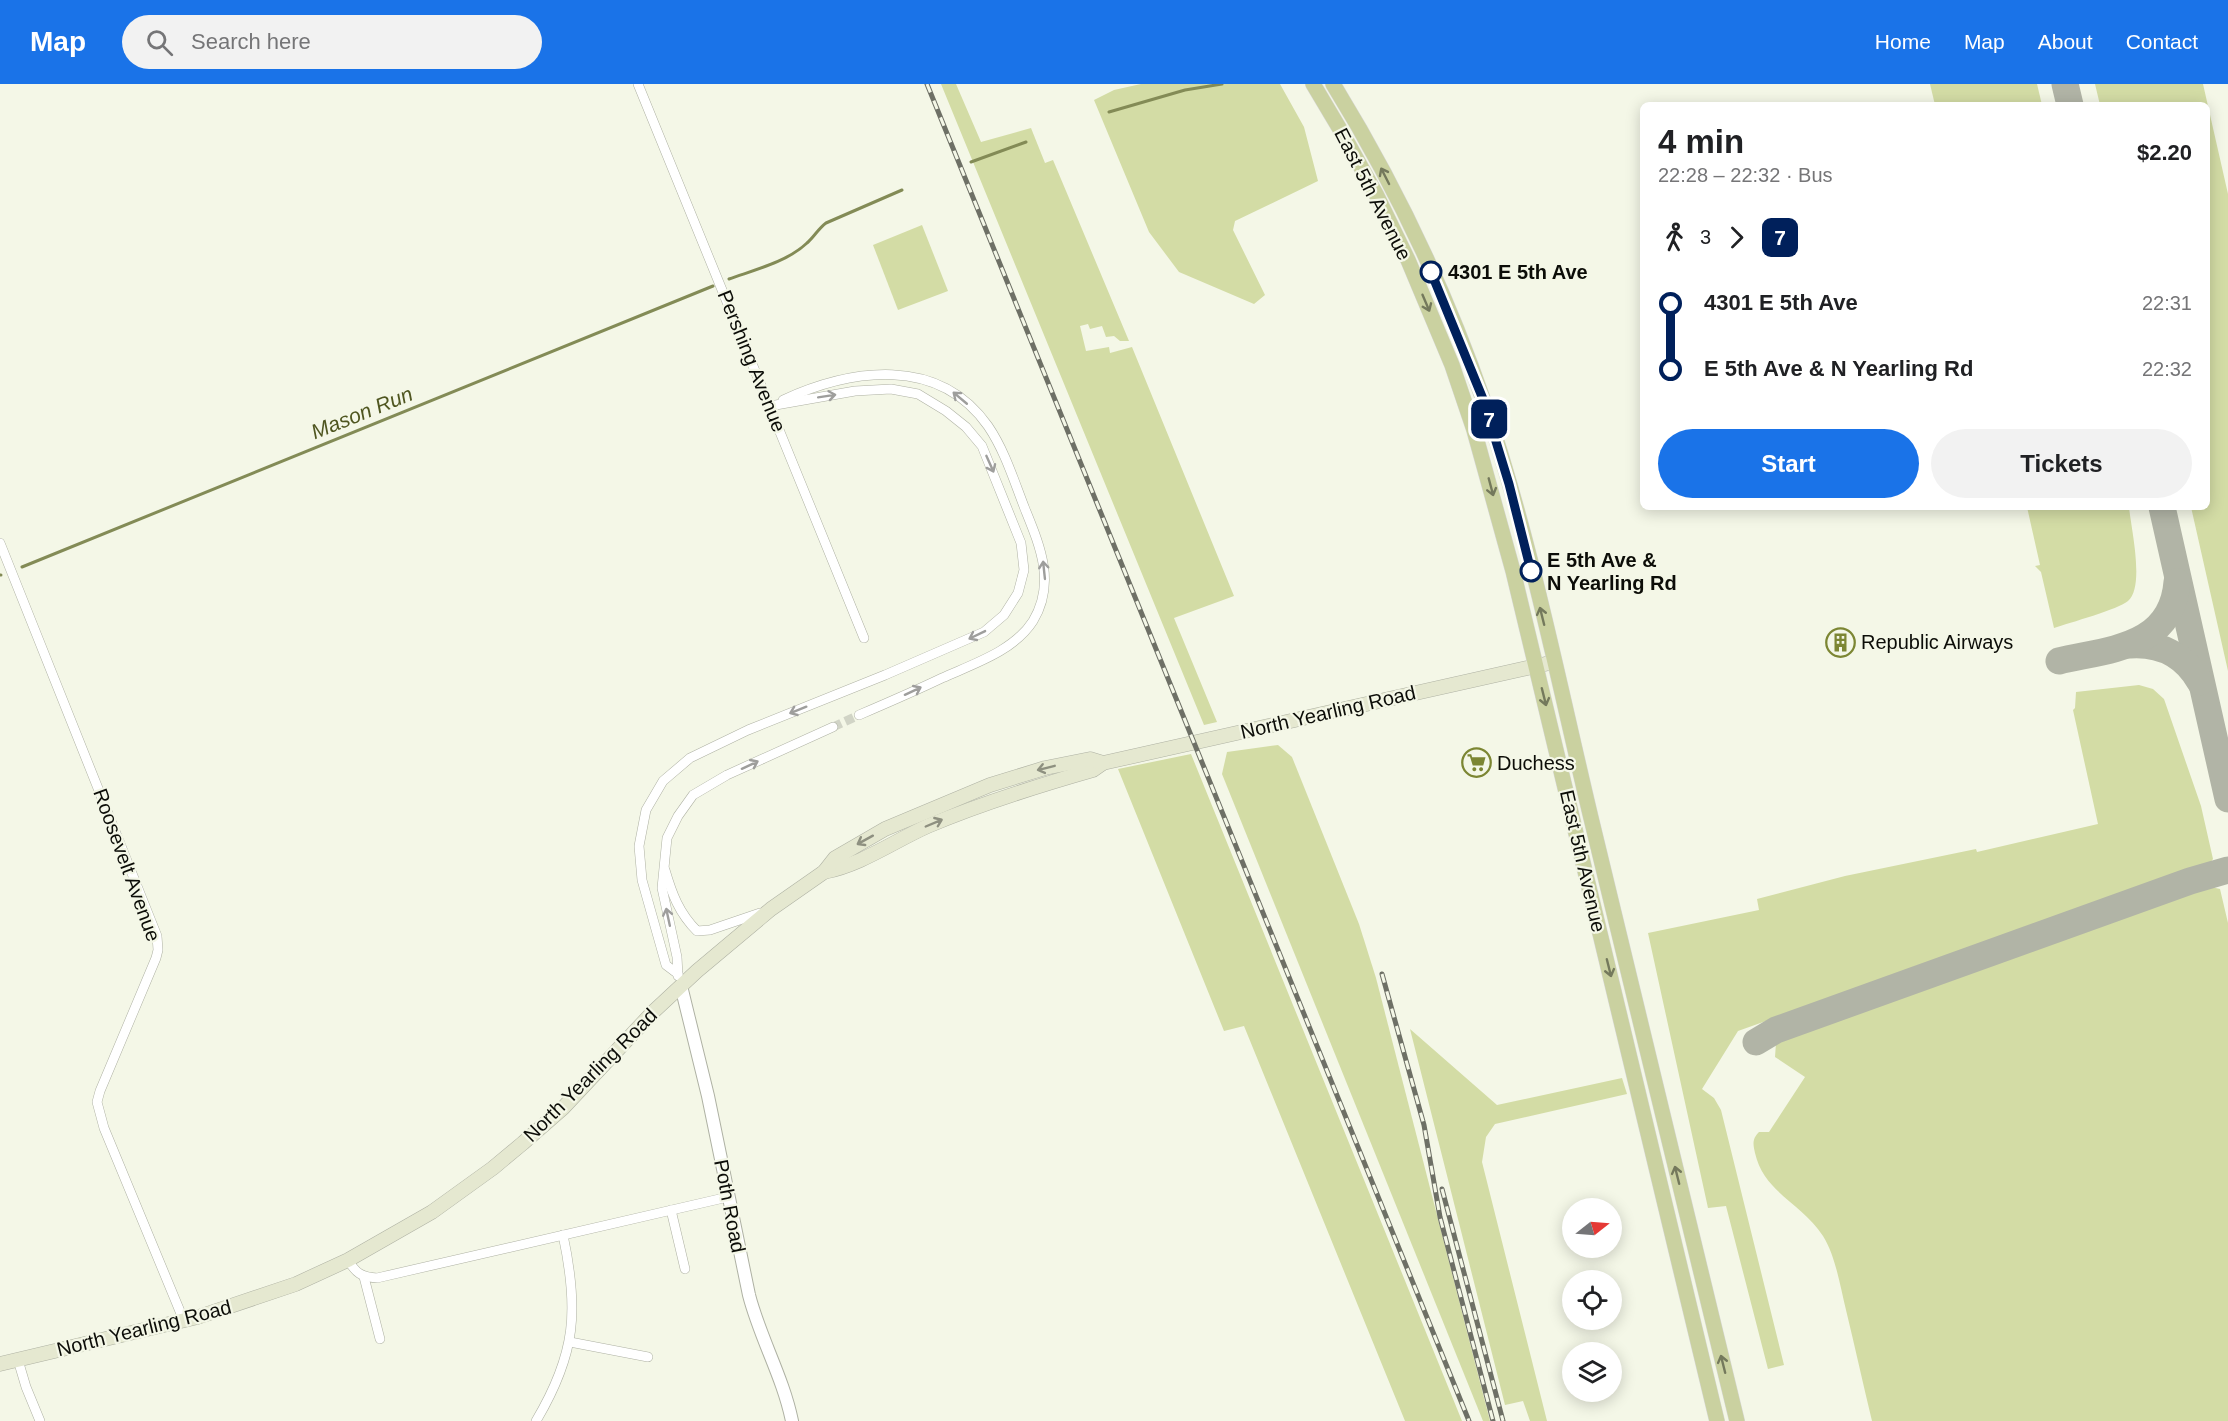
<!DOCTYPE html>
<html lang="en">
<head>
<meta charset="utf-8">
<style>
  body { margin:0; font-family:Arial,sans-serif; background:#f2f2f2; color:#202124; height:100vh; display:flex; flex-direction:column; font-size:22px; white-space:nowrap }
  * { box-sizing:border-box; margin:0 }
  p { font-size:20px; color:#757577 }
  .icon { flex:none; width:33px; height:33px; fill:none; stroke:currentColor; stroke-width:2; stroke-linecap:round; stroke-linejoin:round }
  .map { position:relative; flex:1; overflow:hidden }
  .side { position:absolute; left:1640px; top:18px; width:570px; height:408px; display:flex; flex-direction:column; background:#fff; border-radius:9px; box-shadow:0 3px 15px #0003 }
  .side>* { flex:none }
  .badge { padding:0 12px; border-radius:9px; font-size:21px; line-height:39px }
  .needle { width:39px; rotate:73deg }
  .fabs { position:absolute; left:1562px; top:1114px; display:grid; gap:12px }
  .fabs a { display:grid; place-items:center; width:60px; height:60px; border-radius:50%; background:#fff; box-shadow:0 3px 15px #0003; font-size:30px }
  .map>.badge { position:absolute; translate:-50% -50%; box-shadow:0 0 0 3px #fff }
  .legs { display:flex; align-items:center; gap:9px; height:66px; padding:0 18px; font-size:20px }
  .legs p { margin-inline-start:auto }
  .headline { display:flex; align-items:center; justify-content:space-between; height:102px; padding:0 18px }
  h1 { font-size:33px; font-weight:800; line-height:45px }
  .button { display:flex; gap:12px; margin-top:auto; padding:12px 18px }
  .button a { flex:1; height:69px; border-radius:36px; background:#1a73e8; color:#fff; font-size:24px; font-weight:800; line-height:69px; text-align:center }
  .button a+a { background:#f2f2f2; color:#202124 }
  ul { padding:0 18px; list-style:none }
  li { display:flex; align-items:center; gap:21px; height:66px; font-size:22px }
  li i { display:grid; place-items:center; width:9px; height:100%; margin:0 8px; background:currentColor }
  li i::after { content:''; width:15px; height:15px; margin:-8px; border:4px solid; border-radius:50%; background:#fff }
  li p { margin-inline-start:auto }
  li:first-child i { background:linear-gradient(#0000 50%,currentColor 0) }
  li:last-child i { background:linear-gradient(currentColor 50%,#0000 0) }
  header { display:flex; align-items:center; gap:36px; box-sizing:border-box; height:84px; padding:0 30px; background:#1a73e8; color:#fff }
  header strong { font-size:28px }
  nav { display:flex; gap:33px; margin-inline-start:auto; font-size:21px }
  .search { width:420px; height:54px; background:#f2f2f2; display:flex; align-items:center; gap:15px; box-sizing:border-box; padding:0 21px; border-radius:33px; color:#757577; font-size:22px }
  .map>svg:first-child { display:block }
</style>
</head>
<body>
<header>
<strong>Map</strong>
<div class="search"><svg class="icon" aria-label="search" viewBox="0 0 24 24"><circle cx="10" cy="10" r="6"/><path d="M15 15l6 6"/></svg>Search here</div>
<nav><a>Home</a><a>Map</a><a>About</a><a>Contact</a></nav>
</header>
<div class="map">
<svg width="2228" height="1337" viewBox="0 0 2228 1337">
  <rect width="100%" height="100%" fill="#f4f7e7"/>
  <!-- green -->
  <g fill="#d3dca5">
    <path d="M941,0H956L981,58L1031,44L1045,79L1053,76L1129,257H1120L1114,252L1106,253L1102,242L1090,245L1088,240L1080,242L1086,267L1109,263L1110,269L1132,263L1234,512L1174,534L1217,638L1204,641Z"/>
    <path d="M1141,0H1280L1304,43L1318,97L1235,137L1233,146L1265,211L1254,220L1179,188L1149,148L1094,16L1114,6Z"/>
    <path d="M1930,0H2037L2042,21H1935Z"/>
    <path d="M2095,0H2203L2228,110V587L2191,423H2206V21H2100Z"/>
    <path d="M922,141L948,207L898,226L873,161Z"/>
    <path d="M2027,423H2129C2131,444 2145,503 2128,517C2119,525 2069,539 2054,544L2041,488L2035,482L2040,481Z"/>
    <path d="M2139,601L2153,605L2164,615L2201,722L2213,775L2210,779L1738,947L1702,1005L1714,1014L1721,1026L1784,1281L1768,1285L1726,1122L1708,1124L1648,849L1759,826L1757,815L1845,792L1976,765L1977,768L2098,740L2073,626L2075,624L2076,608Z"/>
    <path d="M1278,661L1292,673L1359,840L1376,894L1490,1337H1483L1222,690L1227,668Z"/>
    <path d="M1191,670L1462,1337H1405L1244,942L1224,947L1118,685Z"/>
    <path d="M2211,803L2220,805L2228,839V1337H1872C1863,1300 1855,1263 1846,1226C1840,1202 1836,1173 1823,1152C1802,1119 1764,1109 1755,1069C1753,1060 1752,1055 1759,1048H1769L1805,993L1775,973L1776,959Z"/>
    <path d="M1410,945L1497,1021L1622,994L1627,1010L1495,1040L1486,1053L1482,1078L1547,1337H1530L1523,1317L1505,1321Z"/>
  </g>
  <g fill="none" stroke-linecap="round" stroke-linejoin="round">
    <!-- stream -->
    <g stroke="#838b56" stroke-width="3">
      <path d="M1109,28L1185,6L1222,0"/>
      <path d="M971,78L1026,58"/>
      <path d="M729,195C754,186 787,178 807,159C814,153 818,145 826,139L902,106"/>
      <path d="M22,483L713,202"/>
      <path d="M0,491H1"/>
    </g>
    <!-- taxiway -->
    <g stroke="#b1b4a6" stroke-width="27">
      <path d="M2065,0L2070,21"/>
      <path d="M2162,423L2228,715"/>
      <path d="M2130,561C2160,559 2185,571 2200,598"/>
      <path d="M2059,577C2109,565 2172,564 2177,498"/>
      <path d="M1756,958L1776,946L2190,797L2228,786"/>
    </g>
    <!-- minor-tunnel -->
    <path stroke="#d1d4c6" stroke-width="9" stroke-dasharray="9 4.5" stroke-linecap="butt" d="M833,643L859,631"/>
    <defs>
      <g id="minor">
        <path d="M638,0L864,554"/>
        <path d="M783,316C851,285 938,271 988,342C1005,367 1014,397 1025,425C1040,462 1056,499 1033,537C1014,567 973,580 942,594C915,607 887,619 859,631"/>
        <path d="M0,459L157,852L158,866L156,874L100,1007L97,1018L104,1044L184,1237"/>
        <path d="M665,786C672,810 679,829 697,847L710,846L760,829"/>
        <path d="M678,890L666,881L642,796L639,762L646,726L663,697L690,674L748,646L885,591L984,548L1004,531L1018,509L1024,486L1021,459L982,362L966,343L946,327L918,310L891,305L855,307L770,322"/>
        <path d="M678,892L677,873L662,804L667,754L678,732L693,711L727,691L833,643"/>
        <path d="M671,1126L685,1185"/>
        <path d="M348,1176C356,1189 361,1193 377,1194L728,1113"/>
        <path d="M364,1193L380,1255"/>
        <path d="M570,1258L648,1273"/>
        <path d="M18,1276L26,1303L40,1337"/>
        <path d="M536,1337C576,1270 579,1226 563,1151"/>
      </g>
      <path id="tertiary" d="M681,902L708,1012L749,1211C760,1254 783,1293 792,1337"/>
      <g id="secondary">
        <path d="M824,788C861,781 894,757 928,742C982,719 1037,702 1093,686L1103,679L1554,578"/>
        <path d="M0,1280L198,1233L296,1200L348,1176L432,1128L493,1084L523,1059L563,1024L653,928L697,887L771,825L824,788L835,774L885,745L990,701L1045,684L1090,675L1103,679"/>
      </g>
      <g id="primary">
        <path d="M1313,0L1341,47L1377,112L1408,176L1452,281L1474,346L1513,487L1717,1337"/>
        <path d="M1333,0C1394,99 1446,208 1484,318C1530,453 1558,596 1591,734C1639,935 1688,1136 1737,1337"/>
      </g>
    </defs>
    <!-- minor casing -->
    <use href="#minor" stroke="#aeb1a3" stroke-width="10"/>
    <!-- tertiary casing -->
    <use href="#tertiary" stroke="#aeb1a3" stroke-width="14"/>
    <!-- secondary casing -->
    <use href="#secondary" stroke="#aeb1a3" stroke-width="15"/>
    <!-- primary casing -->
    <use href="#primary" stroke="#d8d8d7" stroke-width="16"/>
    <!-- minor -->
    <use href="#minor" stroke="#fff" stroke-width="9"/>
    <!-- tertiary -->
    <use href="#tertiary" stroke="#fff" stroke-width="12"/>
    <!-- secondary -->
    <use href="#secondary" stroke="#e5e8d0" stroke-width="14"/>
    <!-- primary -->
    <use href="#primary" stroke="#cad1a0" stroke-width="15"/>
    <defs>
      <g id="rail">
        <path d="M927,0L1469,1337"/>
        <path d="M1382,890L1424,1041L1440,1133L1493,1337"/>
        <path d="M1442,1105L1503,1337"/>
      </g>
    </defs>
    <!-- rail casing -->
    <use href="#rail" stroke="#6e7066" stroke-width="5"/>
    <!-- rail -->
    <use href="#rail" stroke="#f4f7e7" stroke-width="3" stroke-dasharray="9" stroke-linecap="butt"/>
  </g>
  <!-- one-way arrows -->
  <defs><path id="oneway-shaft" d="M-6 0H5M1.5-3L5.5 0L1.5 3" fill="none" stroke-width="1.6" stroke-linecap="round" stroke-linejoin="round" transform="scale(1.5)"/></defs>
  <g stroke="#74795c">
    <use href="#oneway-shaft" transform="translate(1385 92) rotate(-117)"/>
    <use href="#oneway-shaft" transform="translate(1426 219) rotate(67)"/>
    <use href="#oneway-shaft" transform="translate(1491 403) rotate(75)"/>
    <use href="#oneway-shaft" transform="translate(1542 532) rotate(-104)"/>
    <use href="#oneway-shaft" transform="translate(1544 613) rotate(76)"/>
    <use href="#oneway-shaft" transform="translate(1609 884) rotate(76)"/>
    <use href="#oneway-shaft" transform="translate(1677 1091) rotate(-104)"/>
    <use href="#oneway-shaft" transform="translate(1723 1280) rotate(-104)"/>
  </g>
  <g stroke="#9e9e9c">
    <use href="#oneway-shaft" transform="translate(827 312) rotate(-9)"/>
    <use href="#oneway-shaft" transform="translate(960 314) rotate(-140)"/>
    <use href="#oneway-shaft" transform="translate(990 380) rotate(66)"/>
    <use href="#oneway-shaft" transform="translate(1044 486) rotate(-96)"/>
    <use href="#oneway-shaft" transform="translate(977 551) rotate(154)"/>
    <use href="#oneway-shaft" transform="translate(913 607) rotate(-25)"/>
    <use href="#oneway-shaft" transform="translate(798 626) rotate(158)"/>
    <use href="#oneway-shaft" transform="translate(750 681) rotate(-25)"/>
    <use href="#oneway-shaft" transform="translate(668 833) rotate(-102)"/>
  </g>
  <g stroke="#8e9080">
    <use href="#oneway-shaft" transform="translate(1046 684) rotate(166)"/>
    <use href="#oneway-shaft" transform="translate(934 739) rotate(-23)"/>
    <use href="#oneway-shaft" transform="translate(865 756) rotate(151)"/>
  </g>
  <g fill="none" stroke-linecap="round" stroke-linejoin="round">
    <defs>
      <path id="line-1" d="M1431,188L1483,315L1509,400L1531,487"/>
    </defs>
    <!-- line-1 casing -->
    <use href="#line-1" stroke="#fff" stroke-width="14"/>
    <!-- line-1 -->
    <use href="#line-1" stroke="#00205b" stroke-width="9"/>
  </g>
  <!-- icons -->
  <defs>
    <symbol id="building-ring" viewBox="-11 -11 22 22"><circle r="9.5" fill="#f4f7e7" stroke="#7c8633" stroke-width="1.5"/><path d="M-4-6H4V6H1V3H-1V6H-4ZM-2.5-4.3h1.7v1.8h-1.7ZM.8-4.3h1.7v1.8H.8ZM-2.5-1h1.7V.8h-1.7ZM.8-1h1.7V.8H.8Z" fill="#7c8633"/></symbol>
    <symbol id="supermarket-ring" viewBox="-11 -11 22 22"><circle r="9.5" fill="#f4f7e7" stroke="#7c8633" stroke-width="1.5"/><path d="M-6-5.5h2.5l.6 2H6L4.5 2H-2.5L-4.4-4H-6ZM-1.5 3.2a1.3 1.3 0 1 0 .1 0ZM3 3.2a1.3 1.3 0 1 0 .1 0Z" fill="#7c8633"/></symbol>
  </defs>
  <g fill-rule="evenodd">
    <use href="#building-ring" x="1824" y="542" width="33" height="33"/>
    <use href="#supermarket-ring" x="1460" y="662" width="33" height="33"/>
  </g>
  <!-- markers -->
  <g fill="#fff" stroke="#00205b" stroke-width="3">
    <circle cx="1431" cy="188" r="10"/>
    <circle cx="1531" cy="487" r="10"/>
  </g>
  <g text-anchor="middle" stroke-width="4.5" stroke-linejoin="round" paint-order="stroke">
    <!-- street labels -->
    <g font-size="20" fill="#0c0d08" stroke="#f4f7e7">
      <text transform="translate(1373 110) rotate(63)" y="7">East 5th Avenue</text>
      <text transform="translate(752 277) rotate(68)" y="7">Pershing Avenue</text>
      <text transform="translate(1328 628) rotate(-13)" y="7">North Yearling Road</text>
      <text transform="translate(1583 777) rotate(77)" y="7">East 5th Avenue</text>
      <text transform="translate(127 781) rotate(70)" y="7">Roosevelt Avenue</text>
      <text transform="translate(590 991) rotate(-45)" y="7">North Yearling Road</text>
      <text transform="translate(730 1122) rotate(79)" y="7">Poth Road</text>
      <text transform="translate(144 1244) rotate(-14)" y="7">North Yearling Road</text>
    </g>
    <!-- stop labels -->
    <g font-size="20" font-weight="bold" fill="#0c0d08" stroke="#f4f7e7" text-anchor="start">
      <text x="1448" y="195">4301 E 5th Ave</text>
      <text x="1547" y="483">E 5th Ave &amp;<tspan x="1547" dy="23">N Yearling Rd</tspan></text>
    </g>
    <!-- poi labels -->
    <g font-size="20" fill="#0c0d08" stroke="#f4f7e7" text-anchor="start">
      <text x="1861" y="565">Republic Airways</text>
      <text x="1497" y="686">Duchess</text>
    </g>
    <!-- water labels -->
    <g font-size="21" font-style="italic" fill="#4f5620" stroke="#f4f7e7">
      <text transform="translate(362 329) rotate(-22)" y="7">Mason Run</text>
    </g>
  </g>
</svg>
<div class="fabs">
<a><svg class="needle" viewBox="-14 -14 28 28"><path d="M0-13l5 13h-10z" fill="#e53935"/><path d="M0 13l5-13h-10z" fill="#757577"/></svg></a>
<a><svg class="icon" aria-label="locate" viewBox="0 0 24 24"><circle cx="12" cy="12" r="6"/><path d="M12 2v4M12 18v4M2 12h4M18 12h4"/></svg></a>
<a><svg class="icon" aria-label="layers" viewBox="0 0 24 24"><path d="M12 4l9 5-9 5-9-5zM3 14l9 5 9-5"/></svg></a>
</div>
<b class="badge" style="left:1489px;top:335px;background:#00205b;color:#fff">7</b>
<section class="side">
<div class="headline"><div><h1>4 min</h1><p>22:28 – 22:32 · Bus</p></div><b>$2.20</b></div>
<div class="legs"><svg class="icon" aria-label="walk" viewBox="0 0 24 24"><circle cx="13" cy="4" r="2"/><path d="M13 8l-2 6 4 7M11 14l-3 7M7 12l3-4h3l4 4"/></svg>3<svg class="icon" aria-label="forward" viewBox="0 0 24 24"><path d="M9 5l7 7-7 7"/></svg><b class="badge" style="background:#00205b;color:#fff">7</b></div>
<ul>
<li><i style="color:#00205b"></i><b>4301 E 5th Ave</b><p>22:31</p></li>
<li><i style="color:#00205b"></i><b>E 5th Ave &amp; N Yearling Rd</b><p>22:32</p></li>
</ul>
<div class="button"><a>Start</a><a>Tickets</a></div>
</section>
</div>
</body>
</html>
